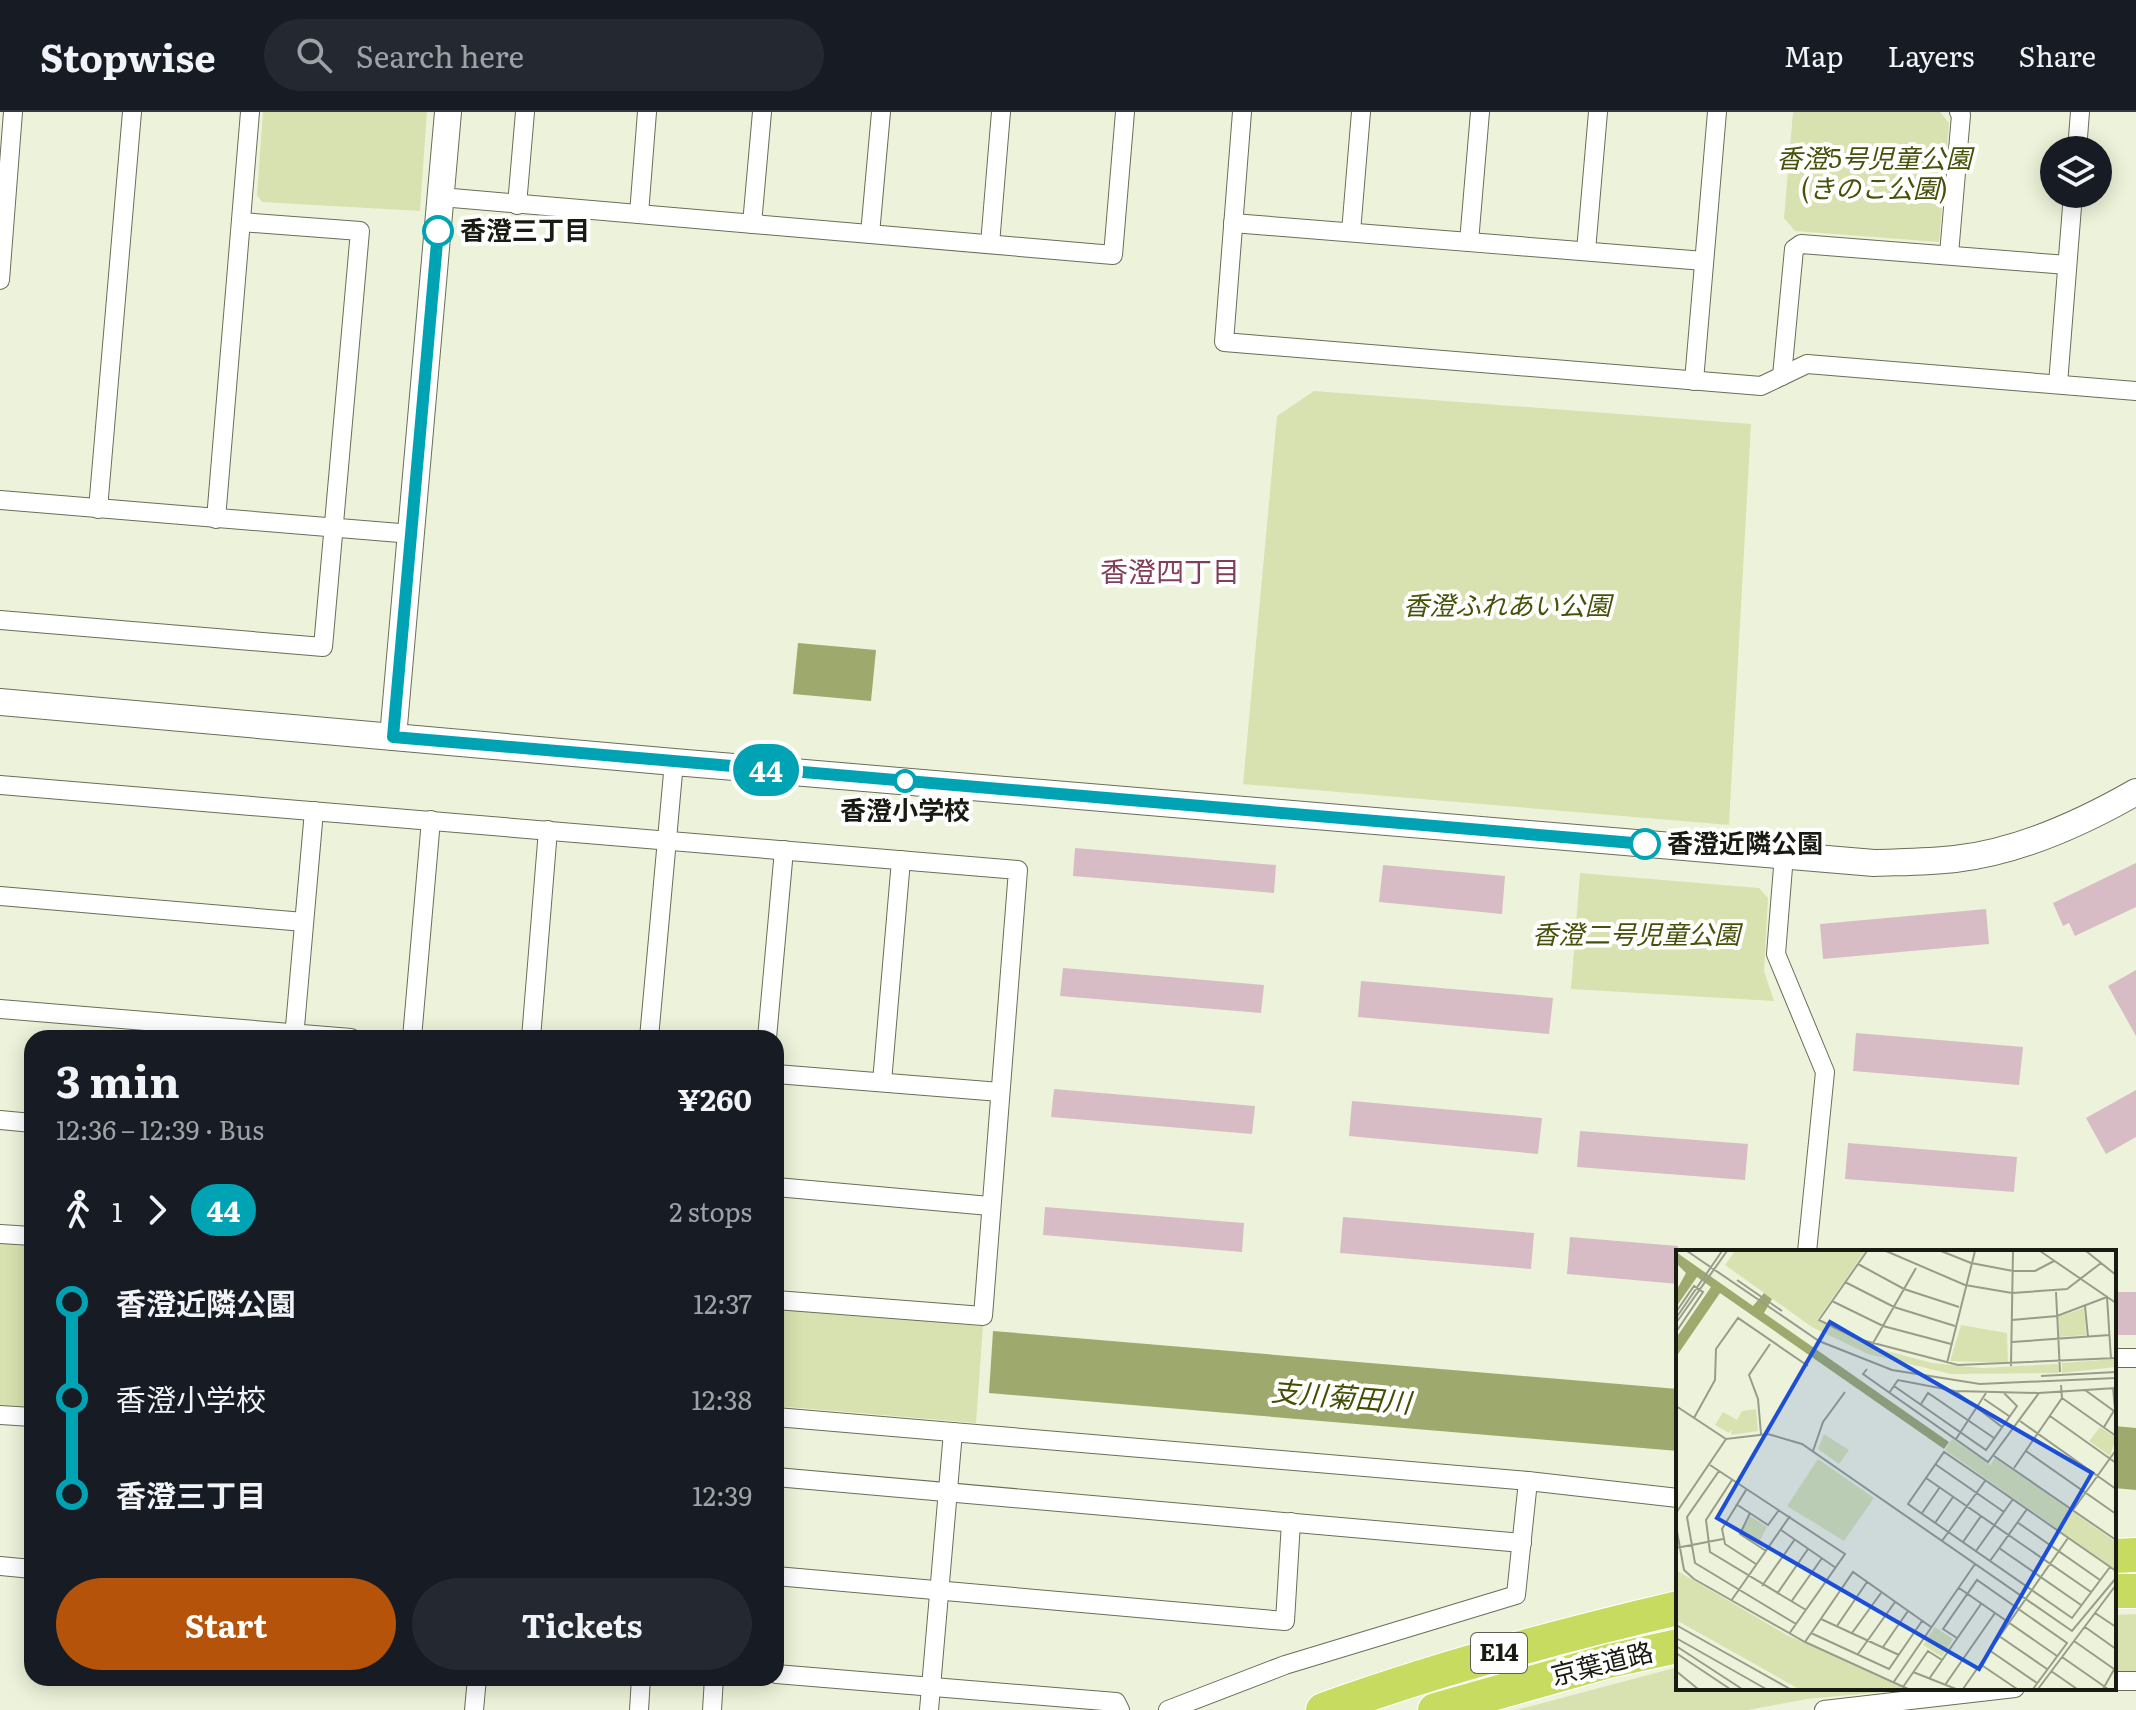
<!DOCTYPE html>
<html lang="en">
<head>
<meta charset="utf-8">
<style>
  body { margin:0; font-family:Literata,"Noto Sans JP",serif; background:#242831; color:#f1f3f6; height:100vh; display:flex; flex-direction:column; font-size:30px; white-space:nowrap }
  * { box-sizing:border-box; margin:0 }
  p { font-size:26px; color:#9ea1a6 }
  .icon { flex:none; width:44px; height:44px; fill:none; stroke:currentColor; stroke-width:2; stroke-linecap:round; stroke-linejoin:round }
  .map { position:relative; flex:1; overflow:hidden }
  .sheet { position:absolute; left:24px; top:918px; width:760px; height:656px; display:flex; flex-direction:column; background:#171b24; border-radius:24px; box-shadow:0 4px 20px #0003 }
  .sheet>* { flex:none }
  .badge { padding:0 16px; border-radius:26px; font-size:28px; line-height:52px }
  .buttons { position:absolute; left:2040px; top:24px; display:grid; gap:16px }
  .buttons a { display:grid; place-items:center; width:72px; height:72px; border-radius:50%; background:#171b24; box-shadow:0 4px 20px #0003; font-size:40px }
  .map>.badge { position:absolute; translate:-50% -50%; box-shadow:0 0 0 4px #fff }
  .legs { display:flex; align-items:center; gap:12px; height:88px; padding:0 32px; font-size:26px }
  .legs p { margin-inline-start:auto }
  .head { display:flex; align-items:center; justify-content:space-between; height:136px; padding:0 32px }
  h1 { font-size:44px; font-weight:700; line-height:60px }
  .cta { display:flex; gap:16px; margin-top:auto; padding:16px 32px }
  .cta a { flex:1; height:92px; border-radius:48px; background:#b45309; color:#fff; font-size:32px; font-weight:700; line-height:92px; text-align:center }
  .cta a+a { background:#242831; color:#f1f3f6 }
  ul { padding:0 32px; list-style:none }
  li { display:flex; align-items:center; gap:28px; height:96px; font-size:30px }
  li i { display:grid; place-items:center; width:12px; height:100%; margin:0 10px; background:currentColor }
  li i::after { content:''; width:20px; height:20px; margin:-10px; border:6px solid; border-radius:50%; background:#171b24 }
  li p { margin-inline-start:auto }
  li:first-child i { background:linear-gradient(#0000 50%,currentColor 0) }
  li:last-child i { background:linear-gradient(currentColor 50%,#0000 0) }
  header { display:flex; align-items:center; gap:48px; box-sizing:border-box; height:112px; padding:0 40px; background:#171b24; border-bottom:2px solid #363941 }
  header strong { font-size:38px }
  nav { display:flex; gap:44px; margin-inline-start:auto; font-size:28px }
  .search { width:560px; height:72px; background:#242831; display:flex; align-items:center; gap:20px; box-sizing:border-box; padding:0 28px; border-radius:44px; color:#9ea1a6; font-size:30px }
  .map>svg:first-child { display:block }
</style>
</head>
<body>
<header>
<strong>Stopwise</strong>
<div class="search"><svg class="icon" aria-label="search" viewBox="0 0 24 24"><circle cx="10" cy="10" r="6"/><path d="M15 15l6 6"/></svg>Search here</div>
<nav><a>Map</a><a>Layers</a><a>Share</a></nav>
</header>
<div class="map">
<svg width="2136" height="1598" viewBox="0 0 2136 1598">
  <rect width="100%" height="100%" fill="#edf3da"/>
  <!-- green -->
  <g fill="#d8e2b0">
    <path d="M263,0H427L420,99L262,90L257,83Z"/>
    <path d="M1793,0H1940L1949,11L1939,130L1795,119L1784,106Z"/>
    <path d="M1314,279L1751,312L1729,713L1243,672L1277,304Z"/>
    <path d="M1580,761L1759,776L1768,786L1764,859L1774,889L1571,877Z"/>
    <path d="M0,1130L32,1132V1295L0,1293Z"/>
    <path d="M776,1196L983,1214L976,1311L776,1294Z"/>
    <path d="M2136,1502V1560H2114V1503Z"/>
    <path d="M1678,1555V1576H1923L1807,1587L1748,1598H1516Z"/>
  </g>
  <!-- water -->
  <g fill="#9eaa6d">
    <path d="M798,531L876,538L871,589L793,582Z"/>
    <path d="M993,1219L1678,1277V1339L989,1281Z"/>
    <path d="M2114,1314L2136,1316V1378L2114,1376Z"/>
  </g>
  <!-- building -->
  <g fill="#d8bcc5">
    <path d="M1075,736L1276,753L1274,781L1073,764Z"/>
    <path d="M2136,751V795L2075,824L2069,811L2063,814L2053,791Z"/>
    <path d="M1383,753L1505,764L1502,802L1379,790Z"/>
    <path d="M1986,797L1989,832L1823,847L1820,812Z"/>
    <path d="M1063,856L1264,873L1261,901L1060,884Z"/>
    <path d="M2136,858V924L2108,874Z"/>
    <path d="M1361,869L1553,886L1549,922L1358,905Z"/>
    <path d="M1856,921L2023,935L2019,973L1853,959Z"/>
    <path d="M1054,977L1255,994L1252,1022L1051,1005Z"/>
    <path d="M2136,978V1025L2106,1042L2086,1006Z"/>
    <path d="M1352,989L1542,1006L1538,1042L1349,1024Z"/>
    <path d="M1580,1019L1748,1032L1745,1068L1577,1055Z"/>
    <path d="M1848,1031L2017,1045L2014,1080L1845,1067Z"/>
    <path d="M1045,1095L1244,1111L1242,1140L1043,1123Z"/>
    <path d="M1343,1105L1534,1121L1531,1157L1340,1141Z"/>
    <path d="M1570,1125L1678,1134V1172L1567,1162Z"/>
    <rect x="2114" y="1180" width="22" height="43"/>
  </g>
  <g fill="none" stroke-linecap="round" stroke-linejoin="round">
    <defs>
      <g id="street">
        <path d="M1242,0L1224,230L1761,274L1807,252L2136,279"/>
        <path d="M2077,38L2080,0"/>
        <path d="M441,85L1113,143L1125,0"/>
        <path d="M517,93L525,0"/>
        <path d="M639,102L647,0"/>
        <path d="M1233,111L1704,149"/>
        <path d="M752,112L762,0"/>
        <path d="M1351,120L1361,0"/>
        <path d="M870,122L881,0"/>
        <path d="M1469,130L1480,0"/>
        <path d="M990,132L1001,0"/>
        <path d="M1586,139L1598,0"/>
        <path d="M1949,142L1961,3L1959,0"/>
        <path d="M0,168L13,0"/>
        <path d="M1782,264L1794,137L1801,132L2067,153"/>
        <path d="M1694,269L1717,0"/>
        <path d="M2058,272L2073,82"/>
        <path d="M0,388L412,422"/>
        <path d="M98,397L132,0"/>
        <path d="M216,407L250,0"/>
        <path d="M0,508L323,535L360,119L241,110"/>
        <path d="M0,673L1018,758L983,1204L776,1188"/>
        <path d="M1784,743L1776,842L1825,960L1807,1140"/>
        <path d="M0,784L304,810"/>
        <path d="M0,897L351,926"/>
        <path d="M294,926L314,699"/>
        <path d="M412,926L431,708"/>
        <path d="M531,926L548,718"/>
        <path d="M649,926L674,650"/>
        <path d="M767,926L784,738"/>
        <path d="M776,962L1000,980"/>
        <path d="M882,970L901,748"/>
        <path d="M0,1008L32,1011"/>
        <path d="M776,1075L990,1094"/>
        <path d="M0,1122L32,1124"/>
        <path d="M2114,1246H2136"/>
        <path d="M0,1303L32,1305"/>
        <path d="M776,1305L1528,1369L1678,1386"/>
        <path d="M776,1365L1522,1431"/>
        <path d="M0,1454L32,1457"/>
        <path d="M776,1464L1285,1509L1291,1410"/>
        <path d="M776,1562L1116,1590L1120,1598"/>
        <path d="M2114,1569H2136"/>
        <path d="M474,1598L477,1566"/>
        <path d="M639,1598L641,1566"/>
        <path d="M712,1598L714,1566"/>
        <path d="M929,1598L953,1320"/>
        <path d="M1168,1598L1285,1553L1516,1483L1528,1369"/>
        <path d="M1824,1598L2015,1576"/>
      </g>
      <g id="secondary">
        <path d="M0,590L674,650L1874,751C1901,750 1929,750 1955,747C2018,740 2082,711 2136,680"/>
        <path d="M393,625L448,0"/>
      </g>
      <g id="highway">
        <path d="M2114,1444L2136,1443"/>
        <path d="M2114,1479H2136"/>
        <path d="M1323,1598C1440,1556 1558,1524 1678,1496"/>
        <path d="M1435,1598L1609,1549L1678,1534"/>
      </g>
    </defs>
    <!-- street casing -->
    <use href="#street" stroke="#696e58" stroke-width="20"/>
    <!-- secondary casing -->
    <use href="#secondary" stroke="#696e58" stroke-width="28"/>
    <!-- highway casing -->
    <use href="#highway" stroke="#fff" stroke-width="36"/>
    <!-- street -->
    <use href="#street" stroke="#fff" stroke-width="18"/>
    <!-- secondary -->
    <use href="#secondary" stroke="#fff" stroke-width="26"/>
    <!-- highway -->
    <use href="#highway" stroke="#c6db5f" stroke-width="34"/>
  </g>
  <g fill="none" stroke-linecap="round" stroke-linejoin="round">
    <defs>
      <path id="line-1" d="M438,119L393,625L1645,732"/>
    </defs>
    <!-- line-1 casing -->
    <use href="#line-1" stroke="#fff" stroke-width="18"/>
    <!-- line-1 -->
    <use href="#line-1" stroke="#00a3b4" stroke-width="12"/>
  </g>
  <!-- markers -->
  <g fill="#fff" stroke="#00a3b4" stroke-width="4">
    <circle cx="438" cy="119" r="14"/>
    <circle cx="905" cy="669" r="10"/>
    <circle cx="1645" cy="732" r="14"/>
  </g>
  <g text-anchor="middle" stroke-width="8" stroke-linejoin="round" paint-order="stroke">
    <!-- shield labels -->
    <rect fill="#fff" stroke="#5e5f59" stroke-width="2" x="1471" y="1521" width="56" height="40" rx="6"/>
    <g font-size="24" font-weight="bold" fill="#191b12">
      <text x="1499" y="1549">E14</text>
    </g>
    <!-- park labels -->
    <g font-size="26" font-style="italic" fill="#475108" stroke="#fff">
      <text x="1874" y="56">香澄5号児童公園<tspan x="1874" dy="30">(きのこ公園)</tspan></text>
      <text x="1507" y="503">香澄ふれあい公園</text>
      <text x="1636" y="832">香澄二号児童公園</text>
    </g>
    <!-- stop labels -->
    <g font-size="26" font-weight="bold" fill="#191b12" stroke="#fff" text-anchor="start">
      <text x="460" y="128">香澄三丁目</text>
      <text x="905" y="708" text-anchor="middle">香澄小学校</text>
      <text x="1667" y="741">香澄近隣公園</text>
    </g>
    <!-- street labels -->
    <g font-size="26" fill="#191b12" stroke="#fff">
      <text transform="translate(1602 1552) rotate(-14)" y="9">京葉道路</text>
    </g>
    <!-- neighbourhood labels -->
    <g font-size="28" fill="#823d58" stroke="#fff">
      <text x="1170" y="470">香澄四丁目</text>
    </g>
    <!-- water labels -->
    <g font-size="28" font-style="italic" fill="#444e03" stroke="#fff">
      <text transform="translate(1341 1285) rotate(5)" y="10">支川菊田川</text>
    </g>
  </g>
  <!-- overview -->
  <g transform="translate(1676 1138)">
    <rect width="440" height="440" fill="#edf3da"/>
    <path d="M59,1H189L141,70L200,98L256,113L306,118L382,114L383,123L275,124L192,104L136,77L49,15ZM408,58L410,85L383,87L382,67ZM285,75L331,83L332,113L274,111ZM440,109V117L386,123V113ZM80,159L82,181L55,185L56,179L53,183L39,175L47,162L61,170L66,161ZM424,177L440,188L434,206L413,191ZM148,184L173,200L163,214L142,199ZM276,189L314,215L319,208L440,292V320L269,200ZM142,209L198,248L168,291L111,256ZM74,266L91,277L82,294L65,283ZM0,320L111,385L229,439H123L0,370ZM259,377L277,389L266,407L247,395Z" fill="#d8e2b0"/>
    <path d="M0,2L77,56L88,43L96,49L88,63L273,192L268,199L44,43L0,107V88L35,37L21,27L0,57V41L10,23L0,13Z" fill="#9eaa6d"/>
    <path fill="none" stroke="#989d8a" stroke-width="2" d="M11,1L143,91L216,120L304,134L440,128M191,1L143,70L182,89L282,115L440,108M210,1L289,35L336,43L391,39L425,13M265,1L295,13L337,21H359L378,11M364,1L440,53M410,1L440,25M182,14L228,39L283,57M61,30L106,61M169,32L218,57L279,76M380,42L384,122M156,51L207,76L275,94M409,56L412,87M0,62L18,36L27,42L0,82M0,68L46,1M336,70L381,66L431,47L435,109M0,73L51,1M336,92L434,85M196,95L240,18M271,113L299,1M335,116L337,1M191,119L187,124L312,212L363,143L440,138M365,126L440,122M218,136L310,200L341,156L328,143M409,140L438,161M279,141L326,177M213,143L222,130L279,141L362,143M386,148L440,186M308,149L333,166M245,154L252,143L318,188M0,156L50,189L92,184L126,194L396,381L440,328M374,166L440,213M18,168L39,130L40,99L62,68L132,116M344,171L440,239M428,177L439,159L437,138M85,184L82,149L73,125L94,94M280,189L310,143M137,201L147,172L169,142M350,201L440,264M318,206L440,290M259,214L328,262M34,215L169,304L113,384M338,218L386,148L385,135M43,221L11,267L19,313L120,374M250,228L415,342M56,230L30,270L34,302L130,360M70,240L46,279L49,294L80,314M60,254L92,275L103,260M397,260L440,200M0,263L50,189M74,263L64,284L90,301M246,263L264,237M341,272L424,330M259,273L277,247M0,276L8,320L18,329L129,392L232,439M105,280L160,318M266,291L309,231M287,292L305,266M0,298L47,289M323,298L405,355M300,301L337,249M314,311L351,259M434,317L396,368L232,254L268,202L309,230L440,321M86,336L119,289M283,338L381,406M101,344L132,299M55,351L114,266M115,352L146,308M419,363L440,377M145,369L223,405M0,375L114,439M161,376L191,332M409,377L440,399M135,383L213,419L246,371M176,383L205,343M323,386L371,419M0,388L90,439M281,388L267,379L301,330L391,393L357,439M398,391L438,419M129,392L177,322L255,377M0,396L66,439M207,397L232,361M313,400L361,433M0,403L54,439M182,404L219,352M386,407L432,439M304,414L341,439M0,421L22,439M375,421L401,439M237,422L280,439M253,429L305,354M217,433L299,314M269,435L319,363M227,437L252,401L266,410M287,439L392,288M362,439L440,335M427,439L440,416"/>
    <path fill="#1d4ed8" fill-opacity="0.15" stroke="#1d4ed8" stroke-width="4" d="M154,72L416,223L303,419L41,268Z"/>
    <rect width="440" height="440" fill="none" stroke="#191b12" stroke-width="4"/>
  </g>
</svg>
<div class="buttons">
<a><svg class="icon" aria-label="layers" viewBox="0 0 24 24"><path d="M12 4l9 5-9 5-9-5zM3 14l9 5 9-5"/></svg></a>
</div>
<b class="badge" style="left:766px;top:658px;background:#00a3b4;color:#fff">44</b>
<section class="sheet">
<div class="head"><div><h1>3 min</h1><p>12:36 – 12:39 · Bus</p></div><b>¥260</b></div>
<div class="legs"><svg class="icon" aria-label="walk" viewBox="0 0 24 24"><circle cx="13" cy="4" r="2"/><path d="M13 8l-2 6 4 7M11 14l-3 7M7 12l3-4h3l4 4"/></svg>1<svg class="icon" aria-label="forward" viewBox="0 0 24 24"><path d="M9 5l7 7-7 7"/></svg><b class="badge" style="background:#00a3b4;color:#fff">44</b><p>2 stops</p></div>
<ul>
<li><i style="color:#00a3b4"></i><b>香澄近隣公園</b><p>12:37</p></li>
<li><i style="color:#00a3b4"></i><span>香澄小学校</span><p>12:38</p></li>
<li><i style="color:#00a3b4"></i><b>香澄三丁目</b><p>12:39</p></li>
</ul>
<div class="cta"><a>Start</a><a>Tickets</a></div>
</section>
</div>
</body>
</html>
